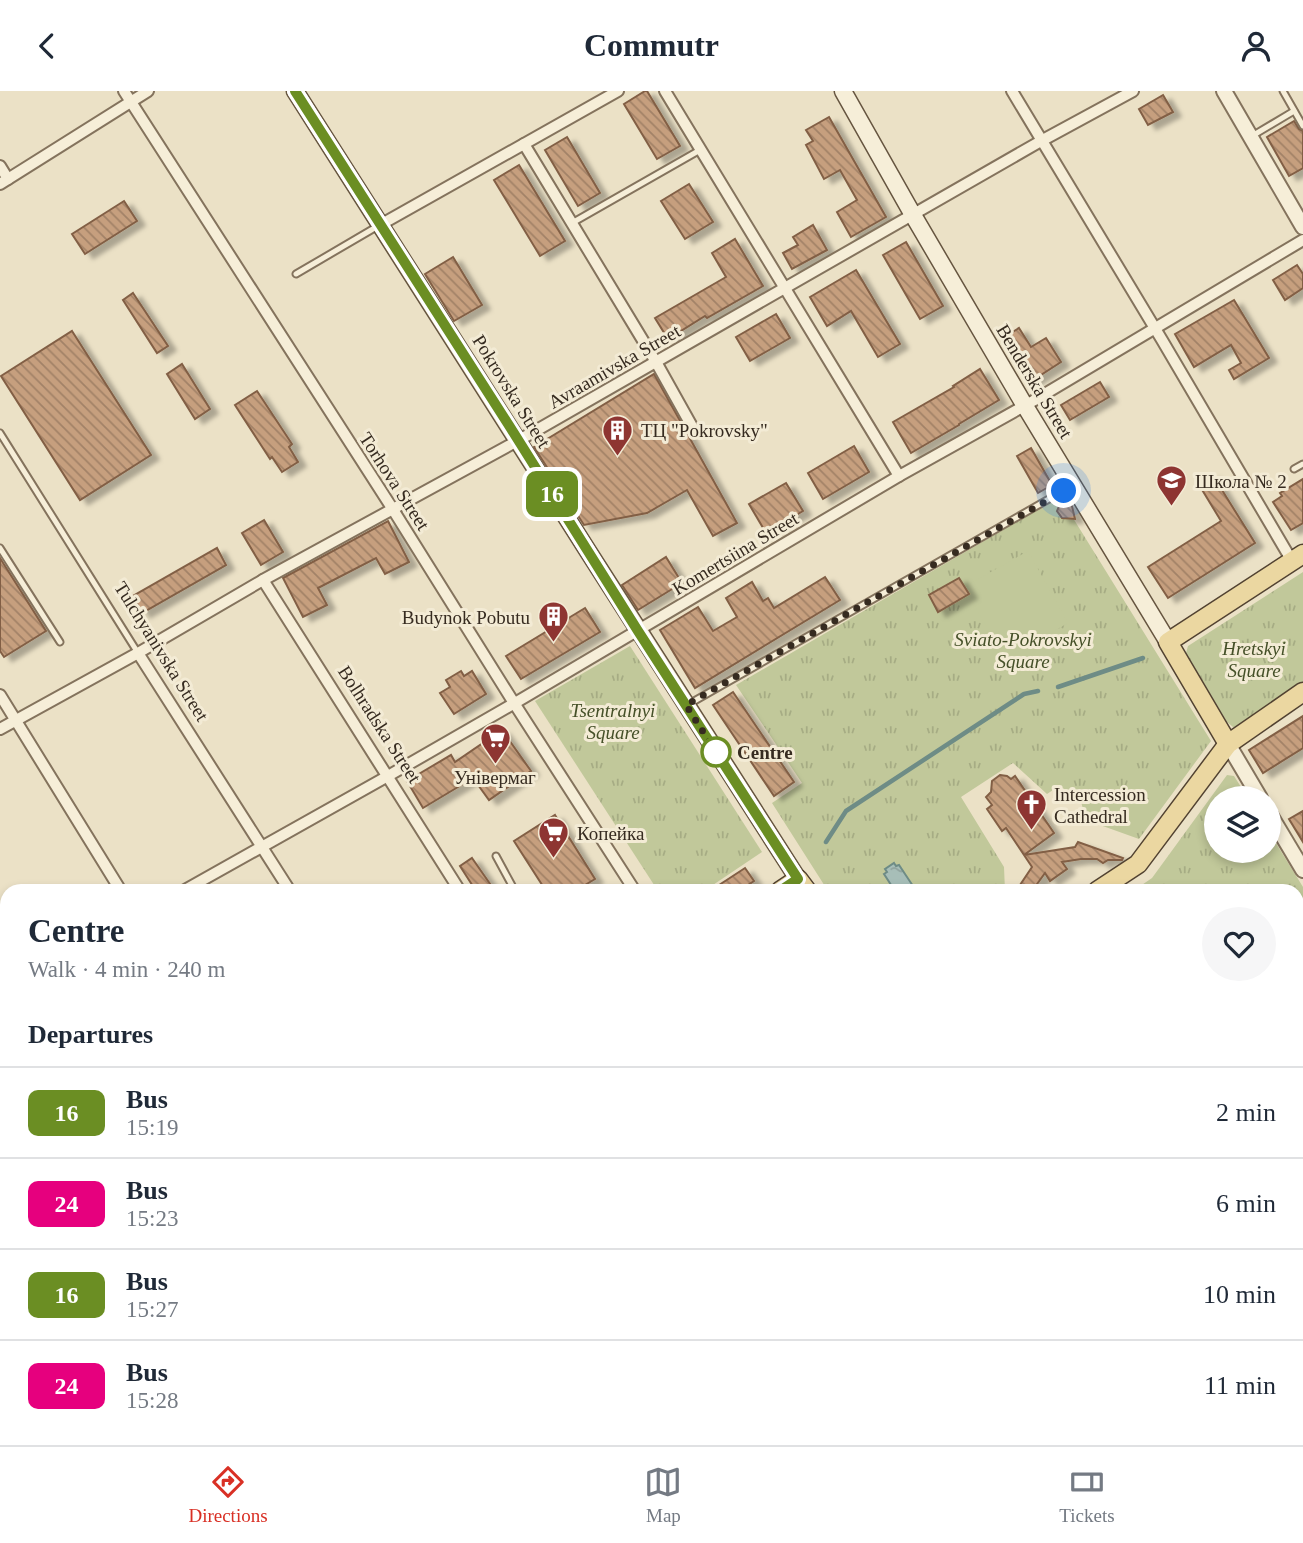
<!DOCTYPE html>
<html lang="en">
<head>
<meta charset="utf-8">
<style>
  body { margin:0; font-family:"Times New Roman",serif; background:#f6f6f7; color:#1f2937; height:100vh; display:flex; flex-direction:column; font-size:26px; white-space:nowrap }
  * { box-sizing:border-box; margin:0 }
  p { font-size:23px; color:#747a83 }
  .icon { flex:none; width:38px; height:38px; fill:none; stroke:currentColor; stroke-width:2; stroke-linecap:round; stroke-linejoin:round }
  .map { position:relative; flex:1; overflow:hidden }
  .sheet { position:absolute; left:0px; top:793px; width:1304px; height:562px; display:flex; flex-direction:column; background:#fff; border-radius:21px 21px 0 0; box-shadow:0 4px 10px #0003 }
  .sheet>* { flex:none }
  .badge { padding:0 14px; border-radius:10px; font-size:24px; line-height:46px }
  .buttons { position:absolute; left:1204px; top:695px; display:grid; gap:14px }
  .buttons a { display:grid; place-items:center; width:77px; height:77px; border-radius:50%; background:#fff; box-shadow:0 4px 10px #0003; font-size:35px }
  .you { position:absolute; width:35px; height:35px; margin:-18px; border:5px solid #fff; border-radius:50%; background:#1a73e8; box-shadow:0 0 0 10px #1a73e833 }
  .map>.badge { position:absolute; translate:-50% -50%; box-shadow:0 0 0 4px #fff }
  h2 { padding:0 28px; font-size:26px; line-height:63px }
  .round { display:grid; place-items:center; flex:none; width:74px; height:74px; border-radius:37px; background:#f6f6f7 }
  .summary { display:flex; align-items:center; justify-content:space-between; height:119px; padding:0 28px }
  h1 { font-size:33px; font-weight:600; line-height:52px }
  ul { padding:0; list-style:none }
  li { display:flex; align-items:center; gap:21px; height:91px; padding:0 28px; border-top:2px solid #e0e1e3 }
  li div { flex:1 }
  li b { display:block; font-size:26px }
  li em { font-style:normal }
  li .badge { min-width:77px; font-weight:700; text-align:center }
  header { display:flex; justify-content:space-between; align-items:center; height:91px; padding:0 28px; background:#fff; font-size:32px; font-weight:600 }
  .menu { display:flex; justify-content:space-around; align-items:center; height:98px; border-top:2px solid #e0e1e3; background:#fff; font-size:19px; color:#747a83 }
  .menu a { display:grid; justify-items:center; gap:4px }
  .menu .on { color:#d93025 }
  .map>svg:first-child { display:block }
</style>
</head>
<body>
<header><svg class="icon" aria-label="back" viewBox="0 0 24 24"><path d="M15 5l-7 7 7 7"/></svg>Commutr<svg class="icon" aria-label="person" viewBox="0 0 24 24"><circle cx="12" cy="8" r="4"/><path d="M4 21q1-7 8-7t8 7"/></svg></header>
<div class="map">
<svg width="1303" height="1354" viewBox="0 0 1303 1354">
  <defs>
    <pattern id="park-tufts" width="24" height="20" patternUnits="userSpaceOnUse" patternTransform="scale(1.75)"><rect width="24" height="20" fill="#c1c89a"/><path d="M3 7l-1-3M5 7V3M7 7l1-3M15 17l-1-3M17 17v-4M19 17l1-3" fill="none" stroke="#a6ac84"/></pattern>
    <pattern id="water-ripples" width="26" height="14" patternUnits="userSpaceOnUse" patternTransform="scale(1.75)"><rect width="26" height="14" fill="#a7beb8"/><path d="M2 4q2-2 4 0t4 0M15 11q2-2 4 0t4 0" fill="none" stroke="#90a39e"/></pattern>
    <pattern id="building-back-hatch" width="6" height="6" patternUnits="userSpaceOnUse" patternTransform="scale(1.75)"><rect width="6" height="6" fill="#c69f7e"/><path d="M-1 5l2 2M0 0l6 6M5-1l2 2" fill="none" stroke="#a28267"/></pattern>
    <filter id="shadow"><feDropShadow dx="8" dy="4.5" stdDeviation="2" flood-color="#0004"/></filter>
  </defs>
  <rect width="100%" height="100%" fill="#ebe1c6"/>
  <!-- park -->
  <g fill="url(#park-tufts)">
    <path d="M1060,406L1211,650L1139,748L1086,729L1080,707L1059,695L1047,703L1013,672L961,706L1004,776L1005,800H828L772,712L802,692L736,594Z"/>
    <path d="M1303,481V593L1237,636H1233L1227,631L1186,562L1188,555Z"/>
    <path d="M630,555L762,761L704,800H658L535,610Z"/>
    <path d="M1227,684L1234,685L1248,707H1216V760H1269V741L1303,796V852L1297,856V800H1133L1152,787Z"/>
    <path d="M7,1313V1348H118L108,1354H0V1317Z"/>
  </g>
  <!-- garden -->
  <path fill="#c1c89a" d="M1028,460L1068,532L1005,568L964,496Z"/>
  <!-- water -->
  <path fill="url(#water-ripples)" stroke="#6e8c86" stroke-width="2" d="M894,772L896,775L899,774L913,795L911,797L912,800H895L884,783L887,781L885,778Z"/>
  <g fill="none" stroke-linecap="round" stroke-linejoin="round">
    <!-- stream -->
    <g stroke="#6e8c86" stroke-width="4.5">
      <path d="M1058,596L1143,567"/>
      <path d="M826,751L846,720L1024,603L1038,600"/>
    </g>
  </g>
  <!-- building -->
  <g fill="url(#building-back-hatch)" stroke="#825f45" stroke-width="2" filter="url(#shadow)">
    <path d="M645,0H647L680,55L657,68L624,13Z"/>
    <path d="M1163,4L1173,21L1148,34L1139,18Z"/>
    <path d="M829,26L886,126L851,146L837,121L857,109L840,79L824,88L806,54L813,50L806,39Z"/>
    <path d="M1294,30L1299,38L1303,40V77L1289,85L1267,46Z"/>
    <path d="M567,46L600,102L578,115L545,59Z"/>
    <path d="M519,74L565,150L540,165L494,89Z"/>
    <path d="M689,93L713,131L685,148L661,110Z"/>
    <path d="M124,110L137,130L85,163L72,143Z"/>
    <path d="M813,134L827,159L792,178L783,162L798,154L793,146Z"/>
    <path d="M735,148L763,195L707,227L705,225L668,248L655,227L726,186L712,162Z"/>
    <path d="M906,151L943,215L920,228L883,164Z"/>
    <path d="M453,166L482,214L454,230L425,183Z"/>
    <path d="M1297,174L1303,183V197L1285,209L1273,189Z"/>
    <path d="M856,179L900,253L878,266L851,220L827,235L810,206Z"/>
    <path d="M133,202L168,255L157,262L123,209Z"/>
    <path d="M1234,209L1269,267L1234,288L1229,279L1241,272L1231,254L1194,276L1175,243Z"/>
    <path d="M776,223L790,247L750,270L736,246Z"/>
    <path d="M1019,237L1031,256L1046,247L1061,271L1030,291L1003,247Z"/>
    <path d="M72,240L151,364L80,409L1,285Z"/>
    <path d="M182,273L210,318L195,328L167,283Z"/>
    <path d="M980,278L999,309L959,333V334L911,362L893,331L954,296L953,295Z"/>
    <path d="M654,283L737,432L713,445L687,399L647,422L584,434L534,356Z"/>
    <path d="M1100,291L1109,306L1070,329L1061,314Z"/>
    <path d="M257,300L292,353L289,356L298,371L282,381L272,366L270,368L235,314Z"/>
    <path d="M854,355L869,381L823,408L808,382Z"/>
    <path d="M1031,357L1052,394L1038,402L1017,365Z"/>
    <path d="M1212,383L1255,452L1168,507L1148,476L1221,430L1198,392Z"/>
    <path d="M1303,388V432L1291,439L1273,411L1282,405L1280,402Z"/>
    <path d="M786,392L803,420L766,442L749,413Z"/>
    <path d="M1062,408L1072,415L1075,428L1062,427L1057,420Z"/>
    <path d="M264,429L283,461L261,474L242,442Z"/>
    <path d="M388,430L409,471L385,483L376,467L318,497L327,514L303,526L283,487Z"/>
    <path d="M217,457L226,474L142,522L133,505Z"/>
    <path d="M666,466L682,492L638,519L622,494Z"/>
    <path d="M0,467L46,540L4,566L0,560Z"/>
    <path d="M825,486L840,509L695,597L660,539L698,516L713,540L737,526L726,507L752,491L763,510L768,507L774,517Z"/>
    <path d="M959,487L969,503L938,521L929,504Z"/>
    <path d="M585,517L600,541L521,588L506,565Z"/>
    <path d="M461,580L464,585L472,580L486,603L454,623L440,602L450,596L446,589Z"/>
    <path d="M733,601L794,691L774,705L713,614Z"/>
    <path d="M1303,625V657L1263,682L1249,659Z"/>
    <path d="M502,639L531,680L489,709L473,687L423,717L407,690L451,664L455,671Z"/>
    <path d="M1000,684L1007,685L1011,688L1015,685L1054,742L1024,764L1075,756L1078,751L1123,767L1122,769H1108L1103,772L1097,768H1081L1062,771L1067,778L1050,790L1045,782L1032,800H1016L1032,776L1006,737L1002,740L987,718L992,714L986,706L991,701L992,690Z"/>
    <path d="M1303,720V751L1289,728Z"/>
    <path d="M555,724L595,788L575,800H546L514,750Z"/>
    <path d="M472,767L495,800H476L460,775Z"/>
    <path d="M745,777L754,790L739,800H710Z"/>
  </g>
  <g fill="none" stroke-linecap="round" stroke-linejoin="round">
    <defs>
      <g id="service">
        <path d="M1283,0L1303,35"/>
        <path d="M1252,45L1294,20"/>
        <path d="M572,132L700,59"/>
        <path d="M296,183L378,135"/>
        <path d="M0,342L138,562"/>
        <path d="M1294,378L1303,373"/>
        <path d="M0,457L60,551"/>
        <path d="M689,613L1070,396"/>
        <path d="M496,765L515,800"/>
        <path d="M0,1144L7,1140"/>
      </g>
      <g id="minor">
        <path d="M124,0L392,417L514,612L635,800"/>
        <path d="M665,0L899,385"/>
        <path d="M1012,0L1162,249L1292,470"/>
        <path d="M524,53L656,271L694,339"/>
        <path d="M0,75L8,88"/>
        <path d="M0,93L148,0"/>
        <path d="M380,134L618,0"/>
        <path d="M263,489L460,800"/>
        <path d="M138,562L290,800"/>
        <path d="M0,604L121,800"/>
        <path d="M0,638L138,562L263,489L530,343L1041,50L1133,0"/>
        <path d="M183,800L388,685L520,609L899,385L1033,310L1303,149"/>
        <path d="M1297,869L1303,865"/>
        <path d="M0,902L7,912"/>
        <path d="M1297,1104L1303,1100"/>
        <path d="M0,1167L7,1178"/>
        <path d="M1297,1330L1303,1341"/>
        <path d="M469,1348L473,1354"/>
        <path d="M979,1348L983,1354"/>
        <path d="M579,1354L589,1348"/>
        <path d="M884,1354L895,1348"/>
      </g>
      <g id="tertiary">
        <path d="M1224,0L1303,136"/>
        <path d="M1228,653L1260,707"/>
        <path d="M1269,722L1303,779"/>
        <path d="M1297,1265L1303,1262"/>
        <path d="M1134,1354L1147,1348"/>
      </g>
      <g id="secondary">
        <path d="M295,0C463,263 629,526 798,788"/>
        <path d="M843,0L913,124L1025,315L1168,551"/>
        <path d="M641,1348L645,1354"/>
        <path d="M808,1348L812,1354"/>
      </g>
      <g id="primary">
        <path d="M1228,653L1168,551L1303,463"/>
        <path d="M780,800L798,788L807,800"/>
        <path d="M1097,800L1138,773L1228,653L1303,601"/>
        <path d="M0,1307L7,1302"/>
        <path d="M129,1354L139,1348"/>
      </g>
    </defs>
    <!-- service casing -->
    <use href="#service" stroke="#84735d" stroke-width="9"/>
    <!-- minor casing -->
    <use href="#minor" stroke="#84735d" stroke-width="14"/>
    <!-- tertiary casing -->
    <use href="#tertiary" stroke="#84735d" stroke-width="18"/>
    <!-- secondary casing -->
    <use href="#secondary" stroke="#665540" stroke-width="19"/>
    <!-- primary casing -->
    <use href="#primary" stroke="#524231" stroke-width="21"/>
    <!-- service -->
    <use href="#service" stroke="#f6eed8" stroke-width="5"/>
    <!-- minor -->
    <use href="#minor" stroke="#f6eed8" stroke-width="10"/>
    <!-- tertiary -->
    <use href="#tertiary" stroke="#f6eed8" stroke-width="14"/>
    <!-- secondary -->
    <use href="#secondary" stroke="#f6eed8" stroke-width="16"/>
    <!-- primary -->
    <use href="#primary" stroke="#ebd7a1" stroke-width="18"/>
  </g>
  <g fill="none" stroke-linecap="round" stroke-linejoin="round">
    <defs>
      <path id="line" d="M295,0L510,336L638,540L798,788L780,800"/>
    </defs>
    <!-- line casing -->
    <use href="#line" stroke="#fff" stroke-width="16"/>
    <!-- line -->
    <use href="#line" stroke="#6b8e23" stroke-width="10"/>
    <!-- walk -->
    <path stroke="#362b20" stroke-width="7" stroke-dasharray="0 12.6" d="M716,661L686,614L1064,400"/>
  </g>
  <!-- icons -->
  <defs>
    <symbol id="building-pin" viewBox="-11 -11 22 30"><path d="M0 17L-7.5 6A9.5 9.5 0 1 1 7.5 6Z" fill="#8e3532" stroke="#f3ebd5"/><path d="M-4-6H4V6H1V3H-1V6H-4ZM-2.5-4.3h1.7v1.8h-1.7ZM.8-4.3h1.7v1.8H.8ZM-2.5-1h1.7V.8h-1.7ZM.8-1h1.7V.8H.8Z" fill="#fff"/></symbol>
    <symbol id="school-pin" viewBox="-11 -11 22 30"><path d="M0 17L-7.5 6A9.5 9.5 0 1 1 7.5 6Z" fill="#8e3532" stroke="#f3ebd5"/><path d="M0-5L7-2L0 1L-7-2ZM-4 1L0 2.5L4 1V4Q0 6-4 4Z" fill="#fff"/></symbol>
    <symbol id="supermarket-pin" viewBox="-11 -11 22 30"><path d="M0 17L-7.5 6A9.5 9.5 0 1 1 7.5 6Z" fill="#8e3532" stroke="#f3ebd5"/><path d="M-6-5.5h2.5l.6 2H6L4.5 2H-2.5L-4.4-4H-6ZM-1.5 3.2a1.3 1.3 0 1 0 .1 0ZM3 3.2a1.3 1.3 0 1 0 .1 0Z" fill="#fff"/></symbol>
    <symbol id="church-pin" viewBox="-11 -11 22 30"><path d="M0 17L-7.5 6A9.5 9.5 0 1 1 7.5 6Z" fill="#8e3532" stroke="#f3ebd5"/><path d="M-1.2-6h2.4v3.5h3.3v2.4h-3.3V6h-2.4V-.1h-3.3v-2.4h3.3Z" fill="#fff"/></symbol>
  </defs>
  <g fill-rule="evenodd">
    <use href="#building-pin" x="600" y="322" width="35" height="47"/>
    <use href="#school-pin" x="1154" y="372" width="35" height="47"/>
    <use href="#building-pin" x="536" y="508" width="35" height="47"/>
    <use href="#supermarket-pin" x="478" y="630" width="35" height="47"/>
    <use href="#church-pin" x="1014" y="696" width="35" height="47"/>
    <use href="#supermarket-pin" x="536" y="724" width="35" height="47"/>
  </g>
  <!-- markers -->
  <circle fill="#fff" stroke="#6b8e23" stroke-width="3.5" cx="716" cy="661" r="14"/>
  <g text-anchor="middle" stroke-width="6" stroke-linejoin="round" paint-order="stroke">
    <!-- street labels -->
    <g font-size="19" fill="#362b20" stroke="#f3ebd5">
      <text transform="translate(614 275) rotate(-30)" y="7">Avraamivska Street</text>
      <text transform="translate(1035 290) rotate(59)" y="7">Benderska Street</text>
      <text transform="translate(512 300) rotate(58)" y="7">Pokrovska Street</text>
      <text transform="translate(395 390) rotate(57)" y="7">Torhova Street</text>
      <text transform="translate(735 462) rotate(-31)" y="7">Komertsiina Street</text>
      <text transform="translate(162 560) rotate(58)" y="7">Tulchyanivska Street</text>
      <text transform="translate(380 633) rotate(57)" y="7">Bolhradska Street</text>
    </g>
    <!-- poi labels -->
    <g font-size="19" fill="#362b20" stroke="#f3ebd5" text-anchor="start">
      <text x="641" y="346">ТЦ "Pokrovsky"</text>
      <text x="1195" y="397">Школа № 2</text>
      <text x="530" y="533" text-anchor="end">Budynok Pobutu</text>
      <text x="495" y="693" text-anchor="middle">Універмаг</text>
      <text x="1054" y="710">Intercession<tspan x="1054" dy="22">Cathedral</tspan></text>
      <text x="577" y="749">Копейка</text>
    </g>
    <!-- park labels -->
    <g font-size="19" font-style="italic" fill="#455028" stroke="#f3ebd5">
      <text x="1023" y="555">Sviato-Pokrovskyi<tspan x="1023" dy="22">Square</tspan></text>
      <text x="1254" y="564">Hretskyi<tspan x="1254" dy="22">Square</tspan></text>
      <text x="613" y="626">Tsentralnyi<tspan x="613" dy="22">Square</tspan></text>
    </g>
    <!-- stop labels -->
    <g font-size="19" font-weight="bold" fill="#362b20" stroke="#f3ebd5" text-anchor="start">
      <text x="737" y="668">Centre</text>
    </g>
  </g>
</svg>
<div class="buttons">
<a><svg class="icon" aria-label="layers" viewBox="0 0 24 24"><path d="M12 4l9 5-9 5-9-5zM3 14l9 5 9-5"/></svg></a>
</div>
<div class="you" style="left:1064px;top:400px"></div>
<b class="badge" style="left:552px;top:403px;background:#6b8e23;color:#fff">16</b>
<section class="sheet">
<div class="summary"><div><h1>Centre</h1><p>Walk · 4 min · 240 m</p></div><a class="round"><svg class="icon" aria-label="heart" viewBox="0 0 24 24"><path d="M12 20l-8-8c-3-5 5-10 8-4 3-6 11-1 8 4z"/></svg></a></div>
<h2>Departures</h2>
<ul>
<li><span class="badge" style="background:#6b8e23;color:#fff">16</span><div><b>Bus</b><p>15:19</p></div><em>2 min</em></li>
<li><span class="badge" style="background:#e6007e;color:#fff">24</span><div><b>Bus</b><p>15:23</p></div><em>6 min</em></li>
<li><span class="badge" style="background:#6b8e23;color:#fff">16</span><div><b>Bus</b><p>15:27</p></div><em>10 min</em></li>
<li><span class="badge" style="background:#e6007e;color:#fff">24</span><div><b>Bus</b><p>15:28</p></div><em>11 min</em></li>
</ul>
</section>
</div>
<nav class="menu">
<a class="on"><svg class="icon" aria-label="directions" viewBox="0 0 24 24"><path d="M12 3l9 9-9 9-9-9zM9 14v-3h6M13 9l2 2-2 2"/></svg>Directions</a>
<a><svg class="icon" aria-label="map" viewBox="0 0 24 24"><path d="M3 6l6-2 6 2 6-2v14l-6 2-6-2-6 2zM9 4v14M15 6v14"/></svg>Map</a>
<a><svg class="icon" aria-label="tickets" viewBox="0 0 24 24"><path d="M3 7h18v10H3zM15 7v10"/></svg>Tickets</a>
</nav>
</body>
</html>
